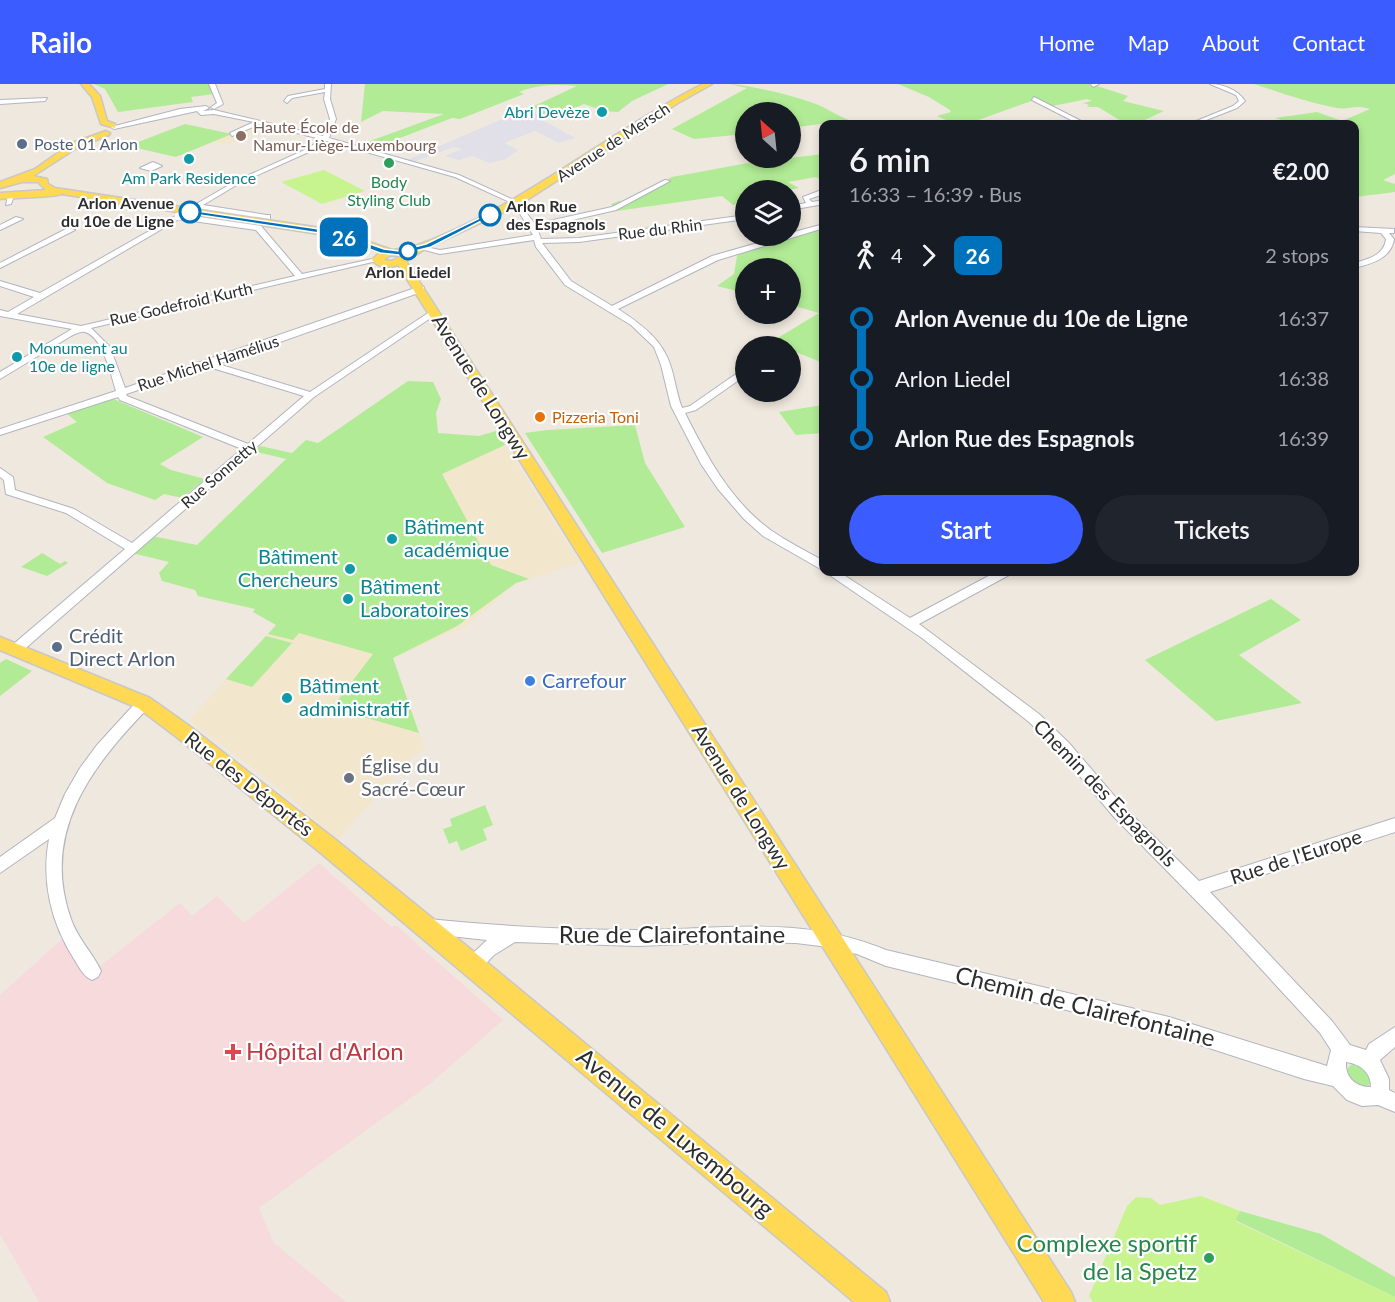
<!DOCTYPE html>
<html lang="en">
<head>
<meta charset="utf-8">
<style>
  body { margin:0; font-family:Lato,sans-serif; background:#20242c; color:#f1f3f6; height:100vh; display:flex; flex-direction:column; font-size:22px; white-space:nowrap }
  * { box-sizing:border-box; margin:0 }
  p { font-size:20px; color:#9ea1a6 }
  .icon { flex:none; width:33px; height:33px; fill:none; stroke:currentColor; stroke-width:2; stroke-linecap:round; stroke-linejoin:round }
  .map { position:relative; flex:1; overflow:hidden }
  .panel { position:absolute; left:819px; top:36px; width:540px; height:456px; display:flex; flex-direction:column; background:#171b24; border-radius:12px; box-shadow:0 3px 9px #0003 }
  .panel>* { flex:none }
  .badge { padding:0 12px; border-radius:9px; font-size:21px; line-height:39px }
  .needle { width:39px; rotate:333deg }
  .controls { position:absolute; left:735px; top:18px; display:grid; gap:12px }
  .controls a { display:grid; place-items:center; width:66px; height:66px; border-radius:50%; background:#171b24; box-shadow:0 3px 9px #0003; font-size:30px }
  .map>.badge { position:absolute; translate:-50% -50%; box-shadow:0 0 0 3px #fff }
  .legs { display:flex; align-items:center; gap:9px; height:66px; padding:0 30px; font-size:20px }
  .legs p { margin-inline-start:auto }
  .headline { display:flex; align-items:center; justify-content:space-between; height:102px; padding:0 30px }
  h1 { font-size:33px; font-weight:600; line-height:45px }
  .action { display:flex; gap:12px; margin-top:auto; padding:12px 30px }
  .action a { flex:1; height:69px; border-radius:36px; background:#3b5dff; color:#fff; font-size:24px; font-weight:600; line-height:69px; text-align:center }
  .action a+a { background:#20242c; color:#f1f3f6 }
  ul { padding:0 30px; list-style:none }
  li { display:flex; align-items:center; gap:21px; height:60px; font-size:22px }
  li i { display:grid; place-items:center; width:9px; height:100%; margin:0 8px; background:currentColor }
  li i::after { content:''; width:15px; height:15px; margin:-8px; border:4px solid; border-radius:50%; background:#171b24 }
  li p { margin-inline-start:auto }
  li:first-child i { background:linear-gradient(#0000 50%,currentColor 0) }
  li:last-child i { background:linear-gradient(currentColor 50%,#0000 0) }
  header { display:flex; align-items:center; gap:36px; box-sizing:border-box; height:84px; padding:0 30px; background:#3b5dff; color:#fff }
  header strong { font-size:28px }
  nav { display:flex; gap:33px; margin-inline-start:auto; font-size:21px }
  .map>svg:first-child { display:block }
</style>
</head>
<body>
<header>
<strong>Railo</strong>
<nav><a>Home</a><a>Map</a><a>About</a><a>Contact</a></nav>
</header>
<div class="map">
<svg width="1395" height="1218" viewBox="0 0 1395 1218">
  <rect width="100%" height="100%" fill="#efe8de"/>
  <!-- industrial -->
  <path fill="#e1dfe7" d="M526,25L541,32L539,34L575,54L559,59L535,47L504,59L518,66L506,75L490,79L472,72L459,76L445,72L462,65L454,63L413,78L407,76Z"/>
  <!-- education -->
  <g fill="#f2e6cc">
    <path d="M253,42L268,45L228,61L214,58Z"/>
    <path d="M505,361L580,479L516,499L465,543L393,574L425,666L413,672L337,756L282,706L189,636L276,541L361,426Z"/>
  </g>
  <!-- medical -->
  <path fill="#f7dadb" d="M319,779L390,842H397L503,936L430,1000L259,1124L274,1159L346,1218H39L0,1150V911L62,855L86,893L180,819L192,832L217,812L244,839Z"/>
  <!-- green -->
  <g fill="#b1eb95">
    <path d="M94,0H210L214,10L191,13L193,18L118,28L105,5Z"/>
    <path d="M365,0H668L632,17L618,28L604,27L584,20L553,34L540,29L534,22L577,2C557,0 538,0 519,8L524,10L460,35L452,34L374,64L362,60L444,30L383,27L361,38Z"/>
    <path d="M729,0C750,1 806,14 825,24C830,27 841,33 849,36L791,44L790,28H746L745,50L694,55L672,45L747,4Z"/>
    <path d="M898,0H1091L1128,12L1123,17L1164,27L1136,40H1126L1098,23H1087L1089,21L1083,19L1092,17L1087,15L1048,23L1034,16L967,40H955L937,32L951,28L950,26L929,13Z"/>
    <path d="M1254,0H1395V90L1383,96L1395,100V108L1355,113L1354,40H1286L1290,39L1275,34L1317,28L1342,37L1370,25C1353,20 1350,26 1337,24C1309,19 1281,9 1254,0Z"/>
    <path d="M185,40L232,50L176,73L128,62Z"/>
    <path d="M823,70V97L816,93L788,98L799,104L789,106H746L745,118L733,121L722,112L616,127L611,120L619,117L623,119L672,93L748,79Z"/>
    <path d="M817,146L823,149V279L791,266L790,262H781L771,258L819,229L791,221L790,184H746L745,209L717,202L734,190L737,172L746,166Z"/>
    <path d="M408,297L433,298L441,315L436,329L438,349L479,352L496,347L505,361L442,390L491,481L529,495L516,499L457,542L393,574L419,649L332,624L373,570L299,549L293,556L268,550L276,541L253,528L255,525L198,512L195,506L162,497L159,489L169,478L128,468L152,452L197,461L286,375L253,367L260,362L292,369L306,356L318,359Z"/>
    <path d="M111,314L203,353L160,380L171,386L205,395L182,414L164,410L155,416L107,399L43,353L77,338L66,329Z"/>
    <path d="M823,321V349L796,351L779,328Z"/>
    <path d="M635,341L645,379L685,443L602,469L525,349L548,346Z"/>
    <path d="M42,469L60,480L65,477L68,479L47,492L21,483Z"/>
    <path d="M1271,515L1301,536L1239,571L1302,619L1216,637L1145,576Z"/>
    <path d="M266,552L292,559L252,603L226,595Z"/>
    <path d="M6,575L32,587L0,612V579Z"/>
    <path d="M485,721L493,741L483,745L487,756L461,767L457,757L449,760L443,745L452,742L450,735Z"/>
    <path d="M1352,980H1356L1369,989L1371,998L1369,1001C1358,1005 1349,995 1347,985Z"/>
    <path d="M1240,1127L1321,1150L1395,1193V1213L1235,1136Z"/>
  </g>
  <!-- pitch -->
  <g fill="#c8f48f">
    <path d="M324,86L365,107L322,120L281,98Z"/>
    <path d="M1201,1112L1240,1127L1235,1137L1395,1213V1218H1093L1089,1212L1127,1122L1136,1113L1151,1114L1160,1121Z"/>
  </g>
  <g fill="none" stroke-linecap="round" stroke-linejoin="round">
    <defs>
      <g id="minor">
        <path d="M209,0H215L223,20L214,25L211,23L217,19Z"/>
        <path d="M325,0H331L330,15L336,35L329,54L459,91L518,118L535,140L612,123L665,96L670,97L616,126L537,144L541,155L579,154L746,131V135L579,158L542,159L571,197L612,222L712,172L782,152H790V149L824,140V144L718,176L618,225C641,240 663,256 671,283C675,296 677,311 682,324L690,322L746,283V291L696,326L685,329C707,373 731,418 772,447C788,458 806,467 824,477V487L763,452L744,435L718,405L701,380L671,322L661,281L654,263L631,241L565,201L536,163L534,156L440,170L417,164L421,162L440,166L533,151L514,120L455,93L327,57L313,66L240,99L203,121L267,131H270V135L197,124L193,126L191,123L236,97L309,64L321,55L260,40L232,52L230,49L254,38L214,30L201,31L197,27L114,45L111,43L180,25L206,22L209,24L203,27L214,26L323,52L330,35L324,15L325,8L292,14L287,19L284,17L288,12L325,5Z"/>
        <path d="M1091,0H1099L1093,3Z"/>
        <path d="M1210,0C1223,0 1238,6 1245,17L1237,24L1196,40H1189L1233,22L1239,17L1236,11Z"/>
        <path d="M1034,13L1085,39L1086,40H1079L1032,16Z"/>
        <path d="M47,14L45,17L0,20V16Z"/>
        <path d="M153,78L162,82L151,87L140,84Z"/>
        <path d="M824,105V110L809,115L812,118L824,116V120L790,126V122L806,119L803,113Z"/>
        <path d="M11,110L14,112L11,120L6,121L8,112Z"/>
        <path d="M179,130L261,142L302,190L377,174L381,176L91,244L110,263L125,304L418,203H424V207L218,280L310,308L431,227L438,229L314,313L20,569H10L9,566L10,563L125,465L66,429L6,410L4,396L0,393V384L13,393L15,406L74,425L132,459L242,365L120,316L118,313L0,351V345L116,307C111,291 103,253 85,248C81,247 75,250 71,252L0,295V288L72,245L0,232V226L8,228L34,213L0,202V197L40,209ZM179,135L256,146L295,192L81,242L17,230ZM209,283L304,312L248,360L127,312L126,310Z"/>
        <path d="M16,133L23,135L0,146V141Z"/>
        <path d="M1354,143L1394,145V149H1389L1394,155C1391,175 1371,180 1354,184V179C1369,175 1384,171 1386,155L1381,149L1354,147Z"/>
        <path d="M68,144L75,146L0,184V179Z"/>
        <path d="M1354,247L1358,248V252L1354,253Z"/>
        <path d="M825,488H839L910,534L996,488H1011L1009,491L919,540L1039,630L1069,659L1123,722L1199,797L1395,734V748L1210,808L1332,937L1350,961L1366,966L1369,960L1395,943V963L1380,976L1389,995V1006L1395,1009V1028L1378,1021L1362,1022L1347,1016L1333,1002L1304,995L1169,951L886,882L857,870L828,863L796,859L732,858L638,862L515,858L494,871L479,887L473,889L467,887L464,881L467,875L487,856L422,849L420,843L422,837L428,835C498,842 568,846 638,846C726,845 802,831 886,866L1169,933L1327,982L1331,966L1320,949L1228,849L1113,732L1059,667L1029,638L922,554ZM1346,978C1360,980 1371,988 1371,1003C1356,1003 1345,994 1346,978Z"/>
        <path d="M144,614L149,615L151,619L149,623C92,682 40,748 71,835C77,854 93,869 101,887L98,893L92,896C83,892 79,883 74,875C51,839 41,797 49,755L0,789V773L55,734L65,710L80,684L97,661L139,615Z"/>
      </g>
      <g id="major">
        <path d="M81,0H89L100,12L107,37L115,40V44L101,40L92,13Z"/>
        <path d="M703,0H712L678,19L519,121L425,165L406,177L1071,1208L1075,1218H1044L398,181C389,184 379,184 372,176L380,168L332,152L62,110C57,113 10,114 0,115V109L46,106L38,98H22L0,104V98L35,85L72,59L106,47L110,49L109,51L78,63L33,92L47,95L48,100L55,104L334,146L392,166L410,164C517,127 603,51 703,0ZM403,171L392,177L384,176L389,172Z"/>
        <path d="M0,553L150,614L188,641L336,756L495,885L886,1208L890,1218H854L322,770L174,651L138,624L0,566Z"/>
      </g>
    </defs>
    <!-- minor casing -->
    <use href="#minor" stroke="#b2b4c1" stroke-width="2"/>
    <!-- major casing -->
    <use href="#major" stroke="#c8c8c8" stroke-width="3"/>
    <!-- minor -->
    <use href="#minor" fill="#fff" fill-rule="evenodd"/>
    <!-- major -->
    <use href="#major" fill="#ffd953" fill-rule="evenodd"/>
    <defs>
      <path id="minor-bridge" d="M179,132L193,124"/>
    </defs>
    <!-- minor-bridge casing -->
    <use href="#minor-bridge" stroke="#b2b4c1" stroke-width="9" stroke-linecap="butt"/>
    <!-- minor-bridge -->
    <use href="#minor-bridge" stroke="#fff" stroke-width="8"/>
  </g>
  <!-- line-1 -->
  <path fill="#0072bc" stroke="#fff" stroke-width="1.5" d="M190,126L333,147L384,165L399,167L426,160L488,130L493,131L431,163L399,171L380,169L332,151L187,129Z"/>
  <!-- markers -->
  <g fill="#0f9aa8" stroke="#fff" stroke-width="2">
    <circle cx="602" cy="28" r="6"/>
    <circle cx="189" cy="75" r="6"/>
    <circle cx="17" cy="273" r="6"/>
    <circle cx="392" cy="455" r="6"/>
    <circle cx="350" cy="485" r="6"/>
    <circle cx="348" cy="515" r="6"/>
    <circle cx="287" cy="614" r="6"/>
  </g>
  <circle fill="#8d6e63" stroke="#fff" stroke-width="2" cx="241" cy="52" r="6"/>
  <g fill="#5c6f8a" stroke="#fff" stroke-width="2">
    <circle cx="22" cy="60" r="6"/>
    <circle cx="57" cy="563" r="6"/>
  </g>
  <g fill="#2e9e5b" stroke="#fff" stroke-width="2">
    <circle cx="389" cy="79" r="6"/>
    <circle cx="1209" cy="1174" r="6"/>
  </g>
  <g fill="#fff" stroke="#0072bc" stroke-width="3">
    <circle cx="190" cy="128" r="10"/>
    <circle cx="490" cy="131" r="10"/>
    <circle cx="408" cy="167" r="8"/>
  </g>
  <circle fill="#e8710a" stroke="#fff" stroke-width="2" cx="540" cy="333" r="6"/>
  <circle fill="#3f7fe0" stroke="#fff" stroke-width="2" cx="530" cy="597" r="6"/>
  <circle fill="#6b7280" stroke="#fff" stroke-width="2" cx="349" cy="694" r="6"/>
  <path fill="#e0444e" stroke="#fff" stroke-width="2" d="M230 959h6v6h6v6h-6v6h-6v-6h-6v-6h6z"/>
  <g text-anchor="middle" stroke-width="4.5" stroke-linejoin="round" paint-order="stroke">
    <!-- far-culture labels -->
    <g font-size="16" fill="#0d838f" stroke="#fff" text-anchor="end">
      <text x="590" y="34">Abri Devèze</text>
      <text x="189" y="100" text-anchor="middle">Am Park Residence</text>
      <text x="29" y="270" text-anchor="start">Monument au<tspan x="29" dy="18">10e de ligne</tspan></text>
    </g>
    <!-- far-education labels -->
    <g font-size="16" fill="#785e54" stroke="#fff" text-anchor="start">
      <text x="253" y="49">Haute École de<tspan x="253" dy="18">Namur-Liège-Luxembourg</tspan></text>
    </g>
    <!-- far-street labels -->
    <g font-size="16" fill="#2d2d2d" stroke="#fff">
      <text transform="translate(613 58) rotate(-33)" y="6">Avenue de Mersch</text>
      <text transform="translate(660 145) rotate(-7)" y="6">Rue du Rhin</text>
      <text transform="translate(181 220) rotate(-13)" y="6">Rue Godefroid Kurth</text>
      <text transform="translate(208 279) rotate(-18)" y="6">Rue Michel Hamélius</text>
      <text transform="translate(219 390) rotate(-41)" y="6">Rue Sonnetty</text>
    </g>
    <!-- far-service labels -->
    <g font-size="16" fill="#4e5e75" stroke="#fff" text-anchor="start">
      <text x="34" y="66">Poste 01 Arlon</text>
    </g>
    <!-- far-leisure labels -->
    <g font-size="16" fill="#27864d" stroke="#fff">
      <text x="389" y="104">Body<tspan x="389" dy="18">Styling Club</tspan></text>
    </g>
    <!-- far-stop labels -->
    <g font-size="16" font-weight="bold" fill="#2d2d2d" stroke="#fff" text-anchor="end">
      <text x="174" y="125">Arlon Avenue<tspan x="174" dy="18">du 10e de Ligne</tspan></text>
      <text x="506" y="128" text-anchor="start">Arlon Rue<tspan x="506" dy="18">des Espagnols</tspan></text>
      <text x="408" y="194" text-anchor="middle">Arlon Liedel</text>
    </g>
    <!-- far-food labels -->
    <g font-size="16" fill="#c56008" stroke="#fff" text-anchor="start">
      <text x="552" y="339">Pizzeria Toni</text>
    </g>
    <!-- street labels -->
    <g font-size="20" fill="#2d2d2d" stroke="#fff">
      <text transform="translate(481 303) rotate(58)" y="7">Avenue de Longwy</text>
      <text transform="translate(249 700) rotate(38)" y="7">Rue des Déportés</text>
      <text transform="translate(1105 709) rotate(46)" y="7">Chemin des Espagnols</text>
      <text transform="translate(741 713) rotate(58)" y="7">Avenue de Longwy</text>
      <text transform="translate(1296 773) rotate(-18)" y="7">Rue de l'Europe</text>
    </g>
    <!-- culture labels -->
    <g font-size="20" fill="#0d838f" stroke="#fff" text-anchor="start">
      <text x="404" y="450">Bâtiment<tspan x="404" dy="23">académique</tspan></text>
      <text x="338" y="480" text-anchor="end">Bâtiment<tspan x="338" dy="23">Chercheurs</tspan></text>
      <text x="360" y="510">Bâtiment<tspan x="360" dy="23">Laboratoires</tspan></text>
      <text x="299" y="609">Bâtiment<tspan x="299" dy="23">administratif</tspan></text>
    </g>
    <!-- service labels -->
    <g font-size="20" fill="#4e5e75" stroke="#fff" text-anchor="start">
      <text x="69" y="559">Crédit<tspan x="69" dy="23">Direct Arlon</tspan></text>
    </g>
    <!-- shop labels -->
    <g font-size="20" fill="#366cbe" stroke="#fff" text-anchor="start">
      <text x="542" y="604">Carrefour</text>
    </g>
    <!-- worship labels -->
    <g font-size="20" fill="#5b616d" stroke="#fff" text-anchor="start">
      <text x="361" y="689">Église du<tspan x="361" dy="23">Sacré-Cœur</tspan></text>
    </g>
    <!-- near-street labels -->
    <g font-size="24" fill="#2d2d2d" stroke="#fff">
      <text x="672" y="859">Rue de Clairefontaine</text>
      <text transform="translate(1085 923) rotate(14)" y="8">Chemin de Clairefontaine</text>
      <text transform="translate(675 1049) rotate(40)" y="8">Avenue de Luxembourg</text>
    </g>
    <!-- near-health labels -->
    <g font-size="24" fill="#be3a42" stroke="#fff" text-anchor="start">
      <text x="246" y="976">Hôpital d'Arlon</text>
    </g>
    <!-- near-leisure labels -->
    <g font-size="24" fill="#27864d" stroke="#fff" text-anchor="end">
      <text x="1197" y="1168">Complexe sportif<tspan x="1197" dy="28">de la Spetz</tspan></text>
    </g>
  </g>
</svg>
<div class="controls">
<a><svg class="needle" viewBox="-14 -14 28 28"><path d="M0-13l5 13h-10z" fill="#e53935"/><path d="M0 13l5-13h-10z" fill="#9ea1a6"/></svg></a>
<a><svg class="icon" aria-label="layers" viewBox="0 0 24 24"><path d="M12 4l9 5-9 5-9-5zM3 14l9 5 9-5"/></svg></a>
<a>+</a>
<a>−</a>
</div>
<b class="badge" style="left:344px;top:153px;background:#0072bc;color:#fff">26</b>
<section class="panel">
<div class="headline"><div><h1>6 min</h1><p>16:33 – 16:39 · Bus</p></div><b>€2.00</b></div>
<div class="legs"><svg class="icon" aria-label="walk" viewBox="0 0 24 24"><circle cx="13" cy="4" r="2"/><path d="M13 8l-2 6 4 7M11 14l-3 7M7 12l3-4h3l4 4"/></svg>4<svg class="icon" aria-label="forward" viewBox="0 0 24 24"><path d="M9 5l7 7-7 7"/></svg><b class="badge" style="background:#0072bc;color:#fff">26</b><p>2 stops</p></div>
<ul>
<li><i style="color:#0072bc"></i><b>Arlon Avenue du 10e de Ligne</b><p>16:37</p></li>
<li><i style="color:#0072bc"></i><span>Arlon Liedel</span><p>16:38</p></li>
<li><i style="color:#0072bc"></i><b>Arlon Rue des Espagnols</b><p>16:39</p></li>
</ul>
<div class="action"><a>Start</a><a>Tickets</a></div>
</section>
</div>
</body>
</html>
